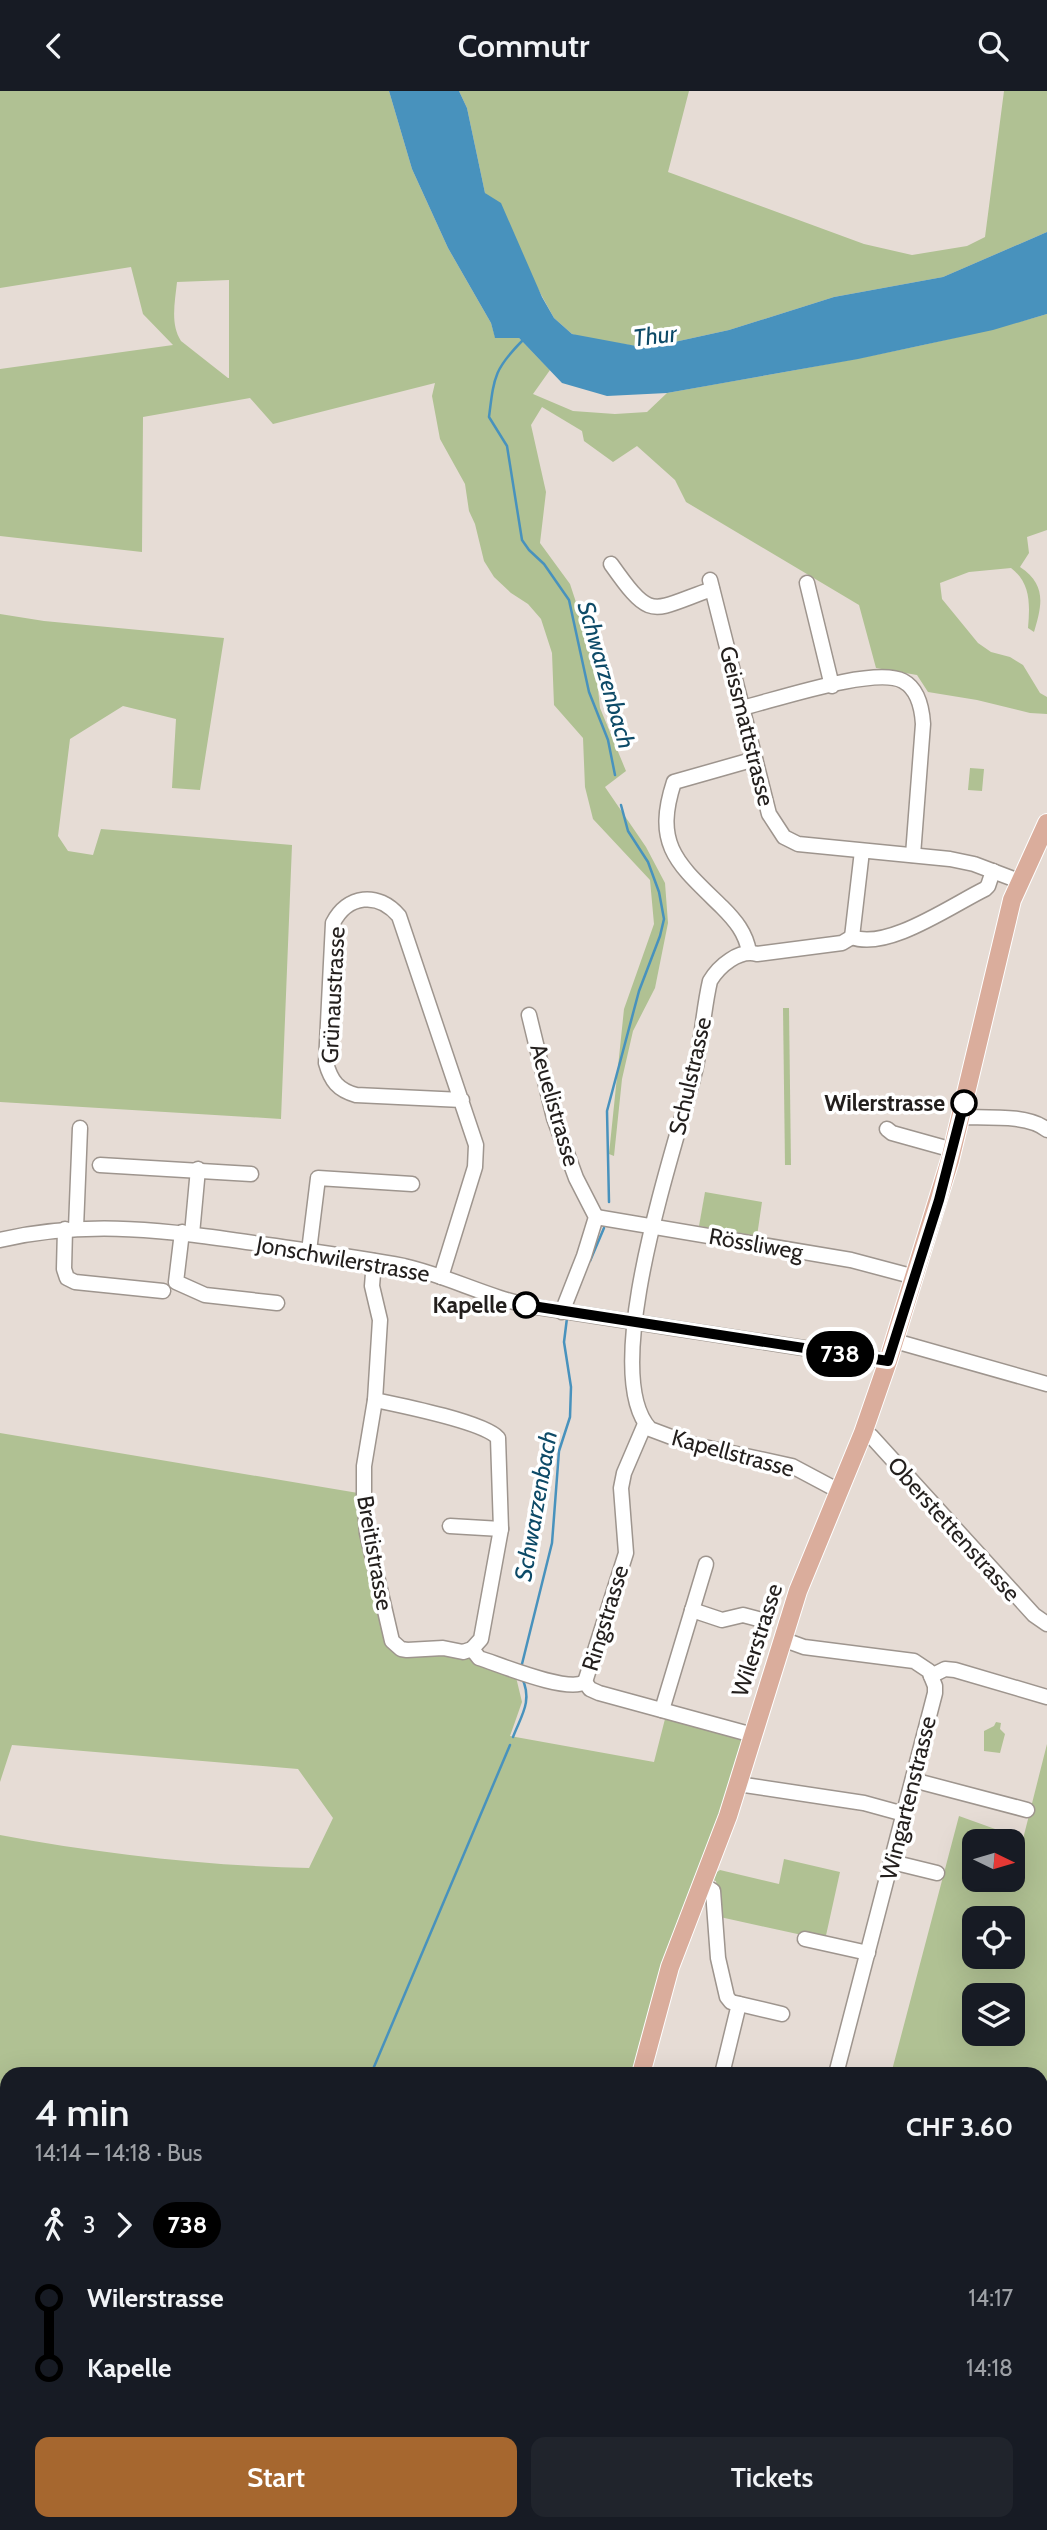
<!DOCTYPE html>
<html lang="en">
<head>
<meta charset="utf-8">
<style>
  body { margin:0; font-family:Cabin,sans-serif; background:#20242c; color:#f1f3f6; height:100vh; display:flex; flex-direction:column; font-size:26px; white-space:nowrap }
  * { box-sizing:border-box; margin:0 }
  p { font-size:23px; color:#9ea1a6 }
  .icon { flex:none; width:38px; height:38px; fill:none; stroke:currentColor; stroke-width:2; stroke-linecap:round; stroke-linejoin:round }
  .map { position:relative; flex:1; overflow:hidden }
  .side { position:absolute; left:0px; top:1976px; width:1048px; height:464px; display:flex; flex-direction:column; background:#171b24; border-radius:21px 21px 0 0; box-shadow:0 7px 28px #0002 }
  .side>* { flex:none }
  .badge { padding:0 14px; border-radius:23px; font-size:24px; line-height:46px }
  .needle { width:46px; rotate:95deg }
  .fabs { position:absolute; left:962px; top:1738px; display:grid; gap:14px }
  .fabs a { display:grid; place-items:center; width:63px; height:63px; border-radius:14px; background:#171b24; box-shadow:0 7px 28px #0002; font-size:35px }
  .map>.badge { position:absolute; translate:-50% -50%; box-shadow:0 0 0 4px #fff }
  .legs { display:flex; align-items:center; gap:10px; height:77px; padding:0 35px; font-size:23px }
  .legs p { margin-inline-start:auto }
  .summary { display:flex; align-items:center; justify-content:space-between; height:119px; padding:0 35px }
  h1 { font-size:38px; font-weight:600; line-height:52px }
  .button { display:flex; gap:14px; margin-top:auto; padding:14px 35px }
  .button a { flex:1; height:80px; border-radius:14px; background:#a6672f; color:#fff; font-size:28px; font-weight:600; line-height:80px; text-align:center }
  .button a+a { background:#20242c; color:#f1f3f6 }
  ul { padding:0 35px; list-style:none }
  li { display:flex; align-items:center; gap:24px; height:70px; font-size:26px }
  li i { display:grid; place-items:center; width:10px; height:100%; margin:0 9px; background:currentColor }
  li i::after { content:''; width:18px; height:18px; margin:-9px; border:5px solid; border-radius:50%; background:#171b24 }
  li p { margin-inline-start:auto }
  li:first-child i { background:linear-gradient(#0000 50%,currentColor 0) }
  li:last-child i { background:linear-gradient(currentColor 50%,#0000 0) }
  header { display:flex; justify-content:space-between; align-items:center; height:91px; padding:0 35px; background:#171b24; font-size:32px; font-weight:600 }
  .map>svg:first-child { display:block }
</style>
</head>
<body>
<header><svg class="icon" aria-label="back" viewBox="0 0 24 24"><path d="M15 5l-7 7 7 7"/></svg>Commutr<svg class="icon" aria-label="search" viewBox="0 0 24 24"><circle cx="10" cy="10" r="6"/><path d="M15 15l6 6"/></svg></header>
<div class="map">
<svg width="1047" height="2439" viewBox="0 0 1047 2439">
  <rect width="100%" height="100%" fill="#e6dcd5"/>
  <!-- green -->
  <g fill="#b0c193" fill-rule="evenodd">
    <path d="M0,0H389L412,78L448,157L491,232L495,246L519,247L550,279L533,303L573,320L615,323L647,321L667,302C794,279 923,259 1047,223V439L1027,446L1029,462L1020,476C1047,494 1042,514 1034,541L1028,537C1030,514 1031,492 1011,477L969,481L940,492L942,508L978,552L991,561L1010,566L1023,574L1040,602L1047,606V623L1030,622L977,609L928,601L917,584L876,577L859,514L686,411L675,389L637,355L613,371L584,350L582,340L542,316L531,334L546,401L540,452L570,493L595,569L600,617L626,680L605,696L646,756L665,792L668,832L655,897L633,940L622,988L614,1065L609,1063L624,918L654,833L650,789L593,728L585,696L583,647L554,614L552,562L541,528L528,513L511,502L494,486L484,470L475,433L469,420L465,393L440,348L432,305L435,292L273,333L250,307L143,326L142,461L0,445V278L173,254L143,223L131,176L0,197ZM229,189V287H228L181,250C170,233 175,211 177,191Z"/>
    <path d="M459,0H689L668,81L864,153L912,164L967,155L985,146L1004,0H1047V141L943,186L834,206L729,239L647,257L581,246L572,243L554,227L485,102L467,17Z"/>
    <path d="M0,523L44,530L224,547L200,699L172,697L176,628L123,615L70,648L58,745L68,760L93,764L101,738L292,754L281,1028L0,1011Z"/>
    <path d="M970,677L984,678L982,700L968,699Z"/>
    <path d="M783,917H789L791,1074H785Z"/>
    <path d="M705,1101L762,1111L757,1145L699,1135Z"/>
    <path d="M0,1342L364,1403L392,1550L472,1565L515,1582L522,1611L510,1645L654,1671L666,1624L743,1644L745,1650L634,1983H7V2045L0,2043V1744C102,1763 206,1775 309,1777L333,1727L298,1678L12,1654L0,1691Z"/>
    <path d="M996,1631L1001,1632L1000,1638L1005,1643L1000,1662L984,1660V1640L994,1635Z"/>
    <path d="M1047,1653V2205L1041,2203V1983H891L959,1725L1023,1748ZM975,1750H1013V1788H975ZM975,1827H1013V1866H975ZM975,1904H1013V1942H975Z"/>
    <path d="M784,1768L840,1781L825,1849L720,1826L716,1790L713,1789L717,1781L720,1779L779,1793Z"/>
    <path d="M7,2223V2299L0,2295V2235Z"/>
    <path d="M1041,2389L1047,2391V2439H424L427,2432H1041Z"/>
    <path d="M0,2409L7,2414V2432L250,2433L242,2439H0Z"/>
  </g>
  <!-- water -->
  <path fill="#4892bd" d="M389,0H459L467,17L485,102L501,112L542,206L554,227L572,243L647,257L729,239L834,206L943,186L1047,141V223L993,239L858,268L667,302L607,305L562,292L519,247H495L491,232L448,157L412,78Z"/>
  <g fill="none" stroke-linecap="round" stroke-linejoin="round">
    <!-- stream -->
    <g stroke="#4892bd" stroke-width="2.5">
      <path d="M523,249C494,278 494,286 489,326L507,355L522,449L529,459L544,473L569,509L589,601L608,649L615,684"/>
      <path d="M609,1111L607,1020L639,900L660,845L664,828L659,801L648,771L628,740L621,714"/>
      <path d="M590,1170L604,1137"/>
      <path d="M521,1577L552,1452L559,1360L570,1326L571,1296L564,1251L567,1227"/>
      <path d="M513,1646C521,1625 533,1610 522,1587"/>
      <path d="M371,1983L510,1654"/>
      <path d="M153,2439L157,2432"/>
    </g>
    <defs>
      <g id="minor">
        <path d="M611,473C652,531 650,520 712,498"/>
        <path d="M710,489L769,723L784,746L798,753L950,768L974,773L1019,790"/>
        <path d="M807,492L832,595"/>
        <path d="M742,617C775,609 875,575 903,590C918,598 922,617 923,633L913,764"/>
        <path d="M852,846C887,860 952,814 985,798L988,795L993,780"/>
        <path d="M852,846L862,760"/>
        <path d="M749,861C746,842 735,829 722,816C678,773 653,755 674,691L755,668"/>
        <path d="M529,924L554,1027L576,1087L596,1126L584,1165L562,1221"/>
        <path d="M961,1026C985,1027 1029,1023 1047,1039"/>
        <path d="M887,1038L892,1042L953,1059"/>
        <path d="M100,1074L251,1083"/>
        <path d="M596,1126L851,1169L915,1186"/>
        <path d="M76,1137L80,1037"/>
        <path d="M65,1138L64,1178L67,1187L75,1191L163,1200"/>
        <path d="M182,1141L176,1191L205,1204L277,1212"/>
        <path d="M192,1143L198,1078"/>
        <path d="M0,1149C90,1128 171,1140 261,1153C309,1160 357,1166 404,1175C449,1185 490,1208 536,1216L888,1270"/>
        <path d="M309,1160L318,1087L412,1093"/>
        <path d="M374,1170L372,1195L380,1229L375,1309L364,1375V1403L367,1442L392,1550L401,1558L407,1559L443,1557L463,1561L472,1558L479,1567C501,1574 567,1602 585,1591"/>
        <path d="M441,1186L475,1076L476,1054L399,825C378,800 347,804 333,832L326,972C331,990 338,999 356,1004L462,1009"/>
        <path d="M895,1250L1047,1293"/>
        <path d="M375,1309C399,1314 484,1331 498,1347L501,1438L481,1548L472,1558"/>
        <path d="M863,1342L871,1345L1034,1524L1047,1533"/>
        <path d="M839,1400L792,1375L690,1353L650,1338C597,1281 677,1051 695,980C702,950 703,920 710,890C719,875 739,858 757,863L842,852L852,846"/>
        <path d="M450,1435L501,1438"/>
        <path d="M692,1519L722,1529L743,1524L762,1529"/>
        <path d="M782,1548L804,1556L914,1570L929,1580L935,1595V1602L836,1983"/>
        <path d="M931,1585L945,1578L955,1579L1047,1606"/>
        <path d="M585,1591L626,1462L621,1397L624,1382L645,1333"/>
        <path d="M585,1591L590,1598L599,1602L753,1644"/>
        <path d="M662,1619L706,1473"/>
        <path d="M913,1689L1027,1719"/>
        <path d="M738,1693L864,1712L904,1723"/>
        <path d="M892,1771L937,1782"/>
        <path d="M702,1793L713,1800L718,1867L727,1906L731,1911L782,1923"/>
        <path d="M805,1848L868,1862"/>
        <path d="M722,1983L739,1913"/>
        <path d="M365,2439L367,2432"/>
      </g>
      <g id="major">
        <path d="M641,1983L670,1876L728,1725L798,1500L863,1342L888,1270L950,1069L1012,809L1047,732"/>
        <path d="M242,2439L250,2432"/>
      </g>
    </defs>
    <!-- minor casing -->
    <use href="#minor" stroke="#9e958e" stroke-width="17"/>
    <!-- major casing -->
    <use href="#major" stroke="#fff" stroke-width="20"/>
    <!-- minor -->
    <use href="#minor" stroke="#fff" stroke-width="14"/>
    <!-- major -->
    <use href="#major" stroke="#daad9c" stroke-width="18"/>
  </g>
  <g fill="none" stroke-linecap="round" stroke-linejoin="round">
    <defs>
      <path id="line-1" d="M526,1214L888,1270L939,1109L964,1012"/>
    </defs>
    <!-- line-1 casing -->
    <use href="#line-1" stroke="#fff" stroke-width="16"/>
    <!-- line-1 -->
    <use href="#line-1" stroke="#000" stroke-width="10"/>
  </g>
  <!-- markers -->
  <g fill="#fff" stroke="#000" stroke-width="3.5">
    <circle cx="964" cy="1012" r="12"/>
    <circle cx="526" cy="1214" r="12"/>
  </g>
  <g text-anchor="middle" stroke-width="7" stroke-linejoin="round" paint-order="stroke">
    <!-- street labels -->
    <g font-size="23" fill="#231f1d" stroke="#fff">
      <text transform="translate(747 635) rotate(76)" y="8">Geissmattstrasse</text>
      <text transform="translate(333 904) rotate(-87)" y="8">Grünaustrasse</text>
      <text transform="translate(690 985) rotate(-77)" y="8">Schulstrasse</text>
      <text transform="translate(555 1014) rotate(74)" y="8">Aeuelistrasse</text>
      <text transform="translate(756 1153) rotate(10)" y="8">Rössliweg</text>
      <text transform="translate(343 1168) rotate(10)" y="8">Jonschwilerstrasse</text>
      <text transform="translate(733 1362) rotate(15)" y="8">Kapellstrasse</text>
      <text transform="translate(954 1438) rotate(48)" y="8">Oberstettenstrasse</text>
      <text transform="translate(375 1462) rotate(80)" y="8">Breitistrasse</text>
      <text transform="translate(605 1527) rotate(-73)" y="8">Ringstrasse</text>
      <text transform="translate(757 1549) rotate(-72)" y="8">Wilerstrasse</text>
      <text transform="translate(908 1707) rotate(-76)" y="8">Wingartenstrasse</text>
    </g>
    <!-- stop labels -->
    <g font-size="23" font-weight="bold" fill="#231f1d" stroke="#fff" text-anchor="end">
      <text x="945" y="1020">Wilerstrasse</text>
      <text x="507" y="1222">Kapelle</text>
    </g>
    <!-- water labels -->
    <g font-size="24" font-style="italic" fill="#0d4a67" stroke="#fff">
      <text transform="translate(655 245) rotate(-7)" y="8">Thur</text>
      <text transform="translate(606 584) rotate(74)" y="8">Schwarzenbach</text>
      <text transform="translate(536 1415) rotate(-80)" y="8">Schwarzenbach</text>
    </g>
  </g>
</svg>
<div class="fabs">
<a><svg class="needle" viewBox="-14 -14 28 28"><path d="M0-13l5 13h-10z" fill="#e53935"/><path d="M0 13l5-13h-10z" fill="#9ea1a6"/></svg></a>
<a><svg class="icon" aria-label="locate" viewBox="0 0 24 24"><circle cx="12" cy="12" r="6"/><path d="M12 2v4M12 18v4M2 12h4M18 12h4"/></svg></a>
<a><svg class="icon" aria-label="layers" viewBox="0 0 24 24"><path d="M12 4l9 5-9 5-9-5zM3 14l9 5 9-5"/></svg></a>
</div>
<b class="badge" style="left:840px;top:1263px;background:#000;color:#fff">738</b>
<section class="side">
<div class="summary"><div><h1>4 min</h1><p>14:14 – 14:18 · Bus</p></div><b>CHF 3.60</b></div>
<div class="legs"><svg class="icon" aria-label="walk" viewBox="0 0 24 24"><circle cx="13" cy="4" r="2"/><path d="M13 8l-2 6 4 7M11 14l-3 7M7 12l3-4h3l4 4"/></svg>3<svg class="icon" aria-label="forward" viewBox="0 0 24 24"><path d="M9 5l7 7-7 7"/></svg><b class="badge" style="background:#000;color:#fff">738</b></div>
<ul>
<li><i style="color:#000"></i><b>Wilerstrasse</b><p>14:17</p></li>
<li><i style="color:#000"></i><b>Kapelle</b><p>14:18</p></li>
</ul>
<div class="button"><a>Start</a><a>Tickets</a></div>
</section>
</div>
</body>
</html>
